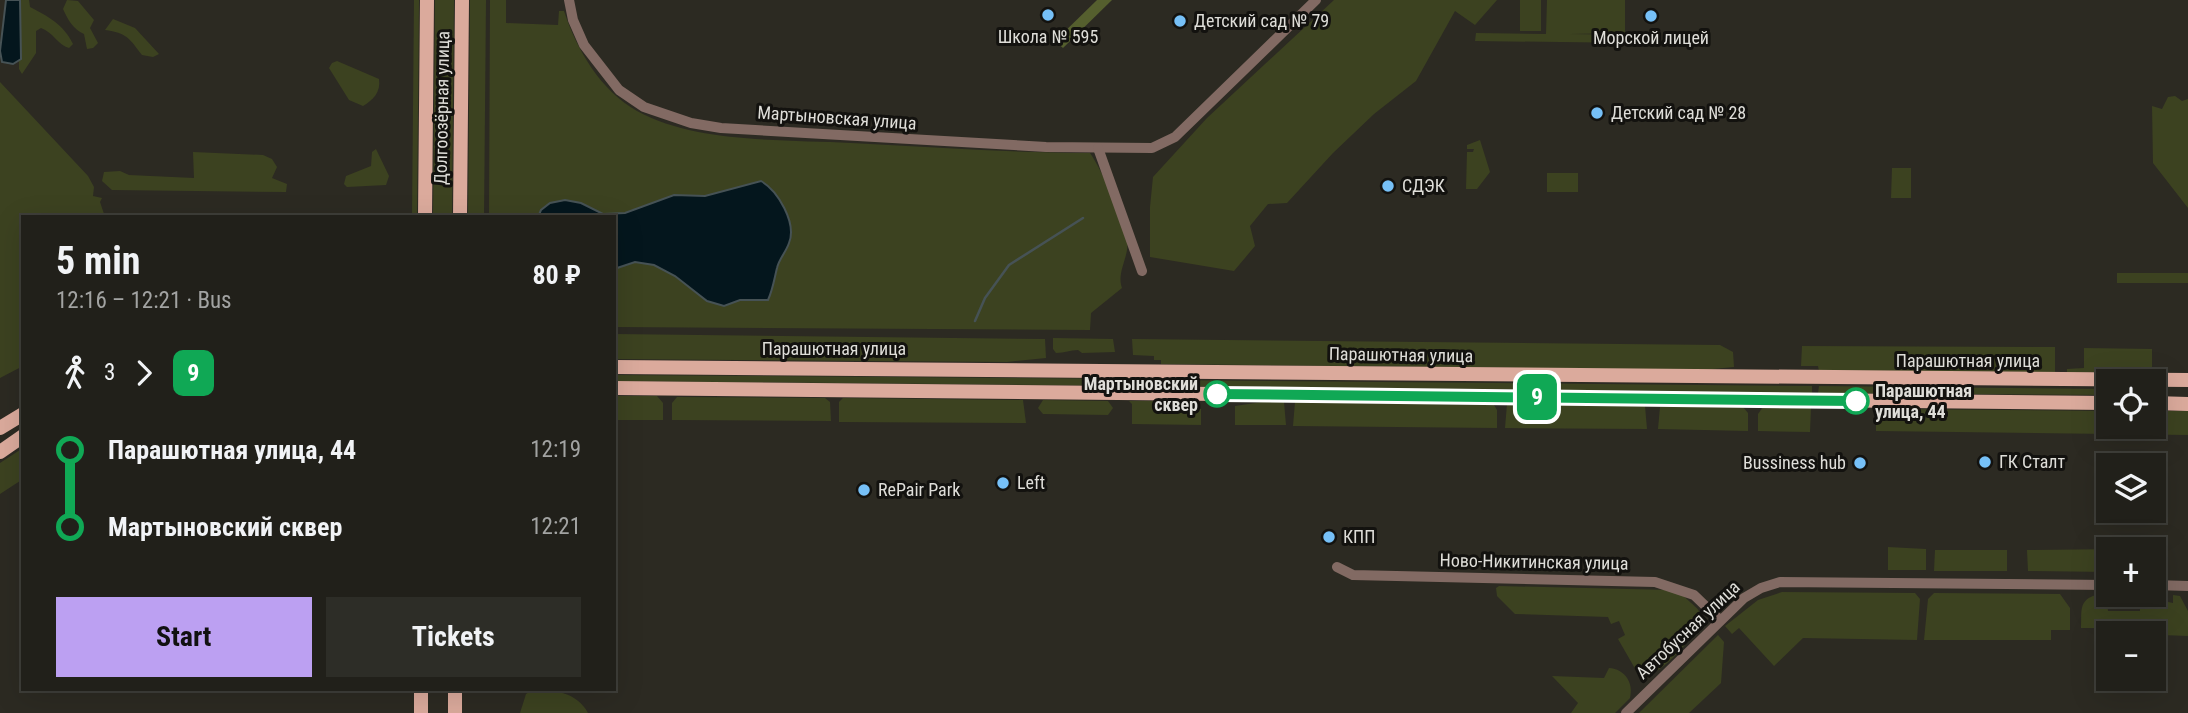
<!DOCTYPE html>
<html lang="en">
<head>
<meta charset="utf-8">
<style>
  body { margin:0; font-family:"Roboto Condensed",sans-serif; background:#2d2d27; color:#f1f3f6; height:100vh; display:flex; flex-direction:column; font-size:26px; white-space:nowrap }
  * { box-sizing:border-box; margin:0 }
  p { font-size:23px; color:#a2a3a2 }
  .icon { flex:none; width:38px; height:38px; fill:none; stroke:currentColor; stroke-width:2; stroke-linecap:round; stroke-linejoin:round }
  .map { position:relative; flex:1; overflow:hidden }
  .details { position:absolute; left:21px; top:215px; width:595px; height:476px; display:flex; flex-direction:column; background:#21201a; border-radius:0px; box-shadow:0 7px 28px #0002,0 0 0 2px #3e3e39 }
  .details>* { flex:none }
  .badge { padding:0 14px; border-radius:10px; font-size:24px; line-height:46px }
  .controls { position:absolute; left:2096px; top:369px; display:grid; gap:14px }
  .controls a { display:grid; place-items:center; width:70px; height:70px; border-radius:0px; background:#21201a; box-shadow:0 7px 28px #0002,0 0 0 2px #3e3e39; font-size:35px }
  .map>.badge { position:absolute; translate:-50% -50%; box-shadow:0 0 0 4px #fff }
  .legs { display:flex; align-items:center; gap:10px; height:77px; padding:0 35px; font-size:23px }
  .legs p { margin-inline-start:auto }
  .headline { display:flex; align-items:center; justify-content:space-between; height:119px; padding:0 35px }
  h1 { font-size:38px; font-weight:700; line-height:52px }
  .primary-button { display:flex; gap:14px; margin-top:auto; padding:14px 35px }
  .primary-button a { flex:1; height:80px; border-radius:0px; background:#bca0f2; color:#111; font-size:28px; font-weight:700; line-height:80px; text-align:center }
  .primary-button a+a { background:#2d2d27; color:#f1f3f6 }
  ul { padding:0 35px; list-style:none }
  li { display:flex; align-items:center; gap:24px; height:77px; font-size:26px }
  li i { display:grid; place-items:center; width:10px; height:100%; margin:0 9px; background:currentColor }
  li i::after { content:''; width:18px; height:18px; margin:-9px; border:5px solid; border-radius:50%; background:#21201a }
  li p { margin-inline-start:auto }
  li:first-child i { background:linear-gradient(#0000 50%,currentColor 0) }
  li:last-child i { background:linear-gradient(currentColor 50%,#0000 0) }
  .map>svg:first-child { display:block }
</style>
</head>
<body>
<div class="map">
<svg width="2188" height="713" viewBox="0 0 2188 713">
  <rect width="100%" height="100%" fill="#2c2a22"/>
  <!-- green -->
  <g fill="#3c4220">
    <path d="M19,0H29L30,7C48,16 64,25 73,44L69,48C58,45 53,32 41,28L36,31V53L22,74L19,69Z"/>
    <path d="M67,0L78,1L94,20L90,28L98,43L93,48L87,49L84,34C73,29 68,20 63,9Z"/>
    <path d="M414,0H419L417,217H412Z"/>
    <path d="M435,0H454L452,217H433Z"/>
    <path d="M470,0H486L484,217H468Z"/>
    <path d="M490,0H506V23L558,25L559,11H564C577,50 600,90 637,111C697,144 784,139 851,143C931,147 1010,153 1090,153C1103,172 1123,217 1127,240C1130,256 1116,272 1122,288L1091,313L1090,330L614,327V217H489Z"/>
    <path d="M1334,0H1497L1475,25L1455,11L1416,81L1374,114L1333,153L1287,203L1268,204L1250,226L1255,246L1234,271L1150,257V207L1153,177L1207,118Z"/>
    <rect x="1520" y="0" width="21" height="31"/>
    <path d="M1547,0H1625V33L1570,34L1636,35L1635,43L1475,41L1476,33L1546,34Z"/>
    <path d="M113,19L135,28L159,54L153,57L142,55C129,38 127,33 105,30Z"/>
    <path d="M337,61L379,79C381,92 373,100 363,106L349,100L329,68L332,63Z"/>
    <path d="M0,82L88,176L94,187L93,196L102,198L100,202L105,217H23V366L0,378Z"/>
    <path d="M2175,96L2182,101L2188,99V208L2153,163L2152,106L2162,109L2168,97Z"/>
    <path d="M1480,140L1490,172L1477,189H1466L1467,152H1473L1474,149H1467V145Z"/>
    <path d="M376,149L389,176L386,185L347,187L344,184L346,176L371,166L372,152Z"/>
    <path d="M193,152L263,155L272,159L277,167L272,178L287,184L286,192L112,190L102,181L104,172L120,171L129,175L194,178Z"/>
    <path d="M1892,168H1911V198H1891Z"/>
    <rect x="1547" y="173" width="31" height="19"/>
    <rect x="2117" y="273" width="71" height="10"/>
    <path d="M614,334L1045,339L1046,358L1007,362L614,359Z"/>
    <path d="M1053,338L1113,339L1115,352L1082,353L1078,350C1070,350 1065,353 1056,353L1053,349Z"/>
    <path d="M1132,339L1720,345L1733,352L1734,367L1703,370L1161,364V360H1154V356L1133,355Z"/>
    <path d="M1802,346L2055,347V372L1819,371L1818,366H1801Z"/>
    <path d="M2084,348L2152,349V370L2067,373V369L2084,368Z"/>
    <path d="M614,375L1156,379L1155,386L614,381Z"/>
    <path d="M1162,380L1812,386V393L1162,386Z"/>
    <path d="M1819,386L2109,389V395L1818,393Z"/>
    <path d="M614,396H657L663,403V420H614Z"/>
    <path d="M677,397L825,398L830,402L831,421L672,420V403Z"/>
    <path d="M843,398L1023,400L1026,423L839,422V402Z"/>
    <path d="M1043,400L1108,401L1113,408L1108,415L1043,414L1038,408Z"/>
    <path d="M1129,401H1155V406L1201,409V425L1132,424V404Z"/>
    <path d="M1262,402H1284L1286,425H1235V406Z"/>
    <path d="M1295,402L1494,405L1497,410V428L1293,426Z"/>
    <path d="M1507,404L1645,406L1647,429L1505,428Z"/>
    <path d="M1660,407H1743L1748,413V431L1658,429Z"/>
    <path d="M1763,407H1811L1810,432L1758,431V414Z"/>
    <path d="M1894,409L2109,411V427H2154V411H2188V435L1876,431V413Z"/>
    <path d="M23,448V479L0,494V463Z"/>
    <path d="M1888,547L1926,549V570H1888Z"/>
    <path d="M2123,549L2109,550V572L2028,571L2027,550Z"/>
    <path d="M1935,550H2007V571H1934Z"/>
    <path d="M1499,586L1670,590C1679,592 1683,595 1689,601C1693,605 1698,608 1700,613C1704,631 1660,676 1644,676L1637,672L1618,639L1625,635L1619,621L1611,624L1608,617L1515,614L1497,596L1496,588Z"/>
    <path d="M1782,592L1915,593L1920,599L1917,640L1803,638L1774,666L1739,628L1732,634L1725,626L1758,600Z"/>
    <path d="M1934,593L2060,594L2070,608V630H2051V640H1924L1928,599Z"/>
    <path d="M2096,595H2107L2108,611H2140V596L2173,603V595L2180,596L2188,611V636L2109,633L2108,628H2081C2082,612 2078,600 2096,595Z"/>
    <path d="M1718,635L1724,642L1721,683L1689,713H1639Z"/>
    <path d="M1609,668C1625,669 1634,683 1630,698L1615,713H1571L1578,703L1552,676L1604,678Z"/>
    <path d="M532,690C553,690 576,691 588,713H520L526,694Z"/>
  </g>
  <!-- forest -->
  <path fill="#555f2e" d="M1097,0H1112L1063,48L1055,41Z"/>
  <!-- water -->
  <g fill="#04161d" stroke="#465255" stroke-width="2">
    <path d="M6,0H20L21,59L13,64L2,62L0,51Z"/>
    <path d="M761,181C778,191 797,223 789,243C786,252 779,259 777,268C774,280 773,289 768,300H740L724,306L707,301L675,276L654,265L635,262L614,269V217H538L541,210L550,203L565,200L581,203L603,214L625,213L674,195L705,196Z"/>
  </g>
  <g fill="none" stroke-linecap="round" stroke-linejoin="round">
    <!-- stream -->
    <path stroke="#465255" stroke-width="2.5" d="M975,321L985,298L1009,265L1083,218"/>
    <!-- minor -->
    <g stroke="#826a63" stroke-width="10">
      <path d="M569,0L573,20L584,45L619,90L644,107L691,123L721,128L1046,147L1152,148L1175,137L1316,0"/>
      <path d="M1098,148L1142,271"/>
      <path d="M1337,567L1353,575L1655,582L1694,595L1720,620"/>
      <path d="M2154,585L2188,586"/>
      <path d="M1626,713L1744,598L1761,588L1780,582L2109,585"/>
    </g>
    <!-- major -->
    <g stroke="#dbaa9c" stroke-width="14">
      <path d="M425,217L427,0"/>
      <path d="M460,217L462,0"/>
      <path d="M614,367L2188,380"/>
      <path d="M614,388L2109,403"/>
      <path d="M2154,403L2188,404"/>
      <path d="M0,428L23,414"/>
      <path d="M0,452L23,436"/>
      <path d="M421,713V690"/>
      <path d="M455,713V690"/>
    </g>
  </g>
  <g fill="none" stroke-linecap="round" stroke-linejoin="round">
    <defs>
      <path id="line-1" d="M1217,394L1856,401"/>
    </defs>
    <!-- line-1 casing -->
    <use href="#line-1" stroke="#fff" stroke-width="16"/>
    <!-- line-1 -->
    <use href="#line-1" stroke="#10a855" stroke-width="10"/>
  </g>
  <!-- markers -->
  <g fill="#76c0f7" stroke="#13120f" stroke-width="2.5">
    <circle cx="1048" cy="15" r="7"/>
    <circle cx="1651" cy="16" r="7"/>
    <circle cx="1180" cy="21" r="7"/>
    <circle cx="1597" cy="113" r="7"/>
    <circle cx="1388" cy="186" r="7"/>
    <circle cx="1985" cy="462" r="7"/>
    <circle cx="1860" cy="463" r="7"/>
    <circle cx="1003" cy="483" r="7"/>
    <circle cx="864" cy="490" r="7"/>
    <circle cx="1329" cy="537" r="7"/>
  </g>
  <g fill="#fff" stroke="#10a855" stroke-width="3.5">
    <circle cx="1217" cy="394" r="12"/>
    <circle cx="1856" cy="401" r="12"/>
  </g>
  <g text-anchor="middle" stroke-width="6" stroke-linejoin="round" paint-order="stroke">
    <!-- poi labels -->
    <g font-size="18" fill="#dfded9" stroke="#13120f" text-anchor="start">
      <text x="1194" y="27">Детский сад № 79</text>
      <text x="1048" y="43" text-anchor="middle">Школа № 595</text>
      <text x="1651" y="44" text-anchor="middle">Морской лицей</text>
      <text x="1611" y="119">Детский сад № 28</text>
      <text x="1402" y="192">СДЭК</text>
      <text x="1999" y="468">ГК Сталт</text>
      <text x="1846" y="469" text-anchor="end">Bussiness hub</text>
      <text x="1017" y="489">Left</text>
      <text x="878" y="496">RePair Park</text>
      <text x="1343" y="543">КПП</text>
    </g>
    <!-- street labels -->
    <g font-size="18" fill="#dfded9" stroke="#13120f">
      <text transform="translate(442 108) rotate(-89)" y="6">Долгоозёрная улица</text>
      <text transform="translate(837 118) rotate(4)" y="6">Мартыновская улица</text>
      <text x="834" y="355">Парашютная улица</text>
      <text transform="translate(1401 355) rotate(1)" y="6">Парашютная улица</text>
      <text x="1968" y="367">Парашютная улица</text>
      <text transform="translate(1534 562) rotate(1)" y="6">Ново-Никитинская улица</text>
      <text transform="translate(1688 630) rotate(-43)" y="6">Автобусная улица</text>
    </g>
    <!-- stop labels -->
    <g font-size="18" font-weight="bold" fill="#dfded9" stroke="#13120f" text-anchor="end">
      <text x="1198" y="390">Мартыновский<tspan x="1198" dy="21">сквер</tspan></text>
      <text x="1875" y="397" text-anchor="start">Парашютная<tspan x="1875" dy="21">улица, 44</tspan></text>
    </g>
  </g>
</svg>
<div class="controls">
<a><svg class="icon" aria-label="locate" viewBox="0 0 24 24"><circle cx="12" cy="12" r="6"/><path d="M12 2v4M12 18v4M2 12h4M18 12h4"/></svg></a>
<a><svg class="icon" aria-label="layers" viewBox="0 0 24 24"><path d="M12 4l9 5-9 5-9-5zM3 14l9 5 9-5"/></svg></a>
<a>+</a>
<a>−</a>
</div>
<b class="badge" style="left:1537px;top:397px;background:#10a855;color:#fff">9</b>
<section class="details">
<div class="headline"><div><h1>5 min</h1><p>12:16 – 12:21 · Bus</p></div><b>80 ₽</b></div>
<div class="legs"><svg class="icon" aria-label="walk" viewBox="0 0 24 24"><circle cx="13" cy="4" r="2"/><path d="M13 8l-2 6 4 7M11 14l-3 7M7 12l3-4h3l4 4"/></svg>3<svg class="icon" aria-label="forward" viewBox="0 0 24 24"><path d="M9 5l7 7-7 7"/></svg><b class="badge" style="background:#10a855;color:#fff">9</b></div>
<ul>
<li><i style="color:#10a855"></i><b>Парашютная улица, 44</b><p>12:19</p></li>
<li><i style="color:#10a855"></i><b>Мартыновский сквер</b><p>12:21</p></li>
</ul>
<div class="primary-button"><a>Start</a><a>Tickets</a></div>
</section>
</div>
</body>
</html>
